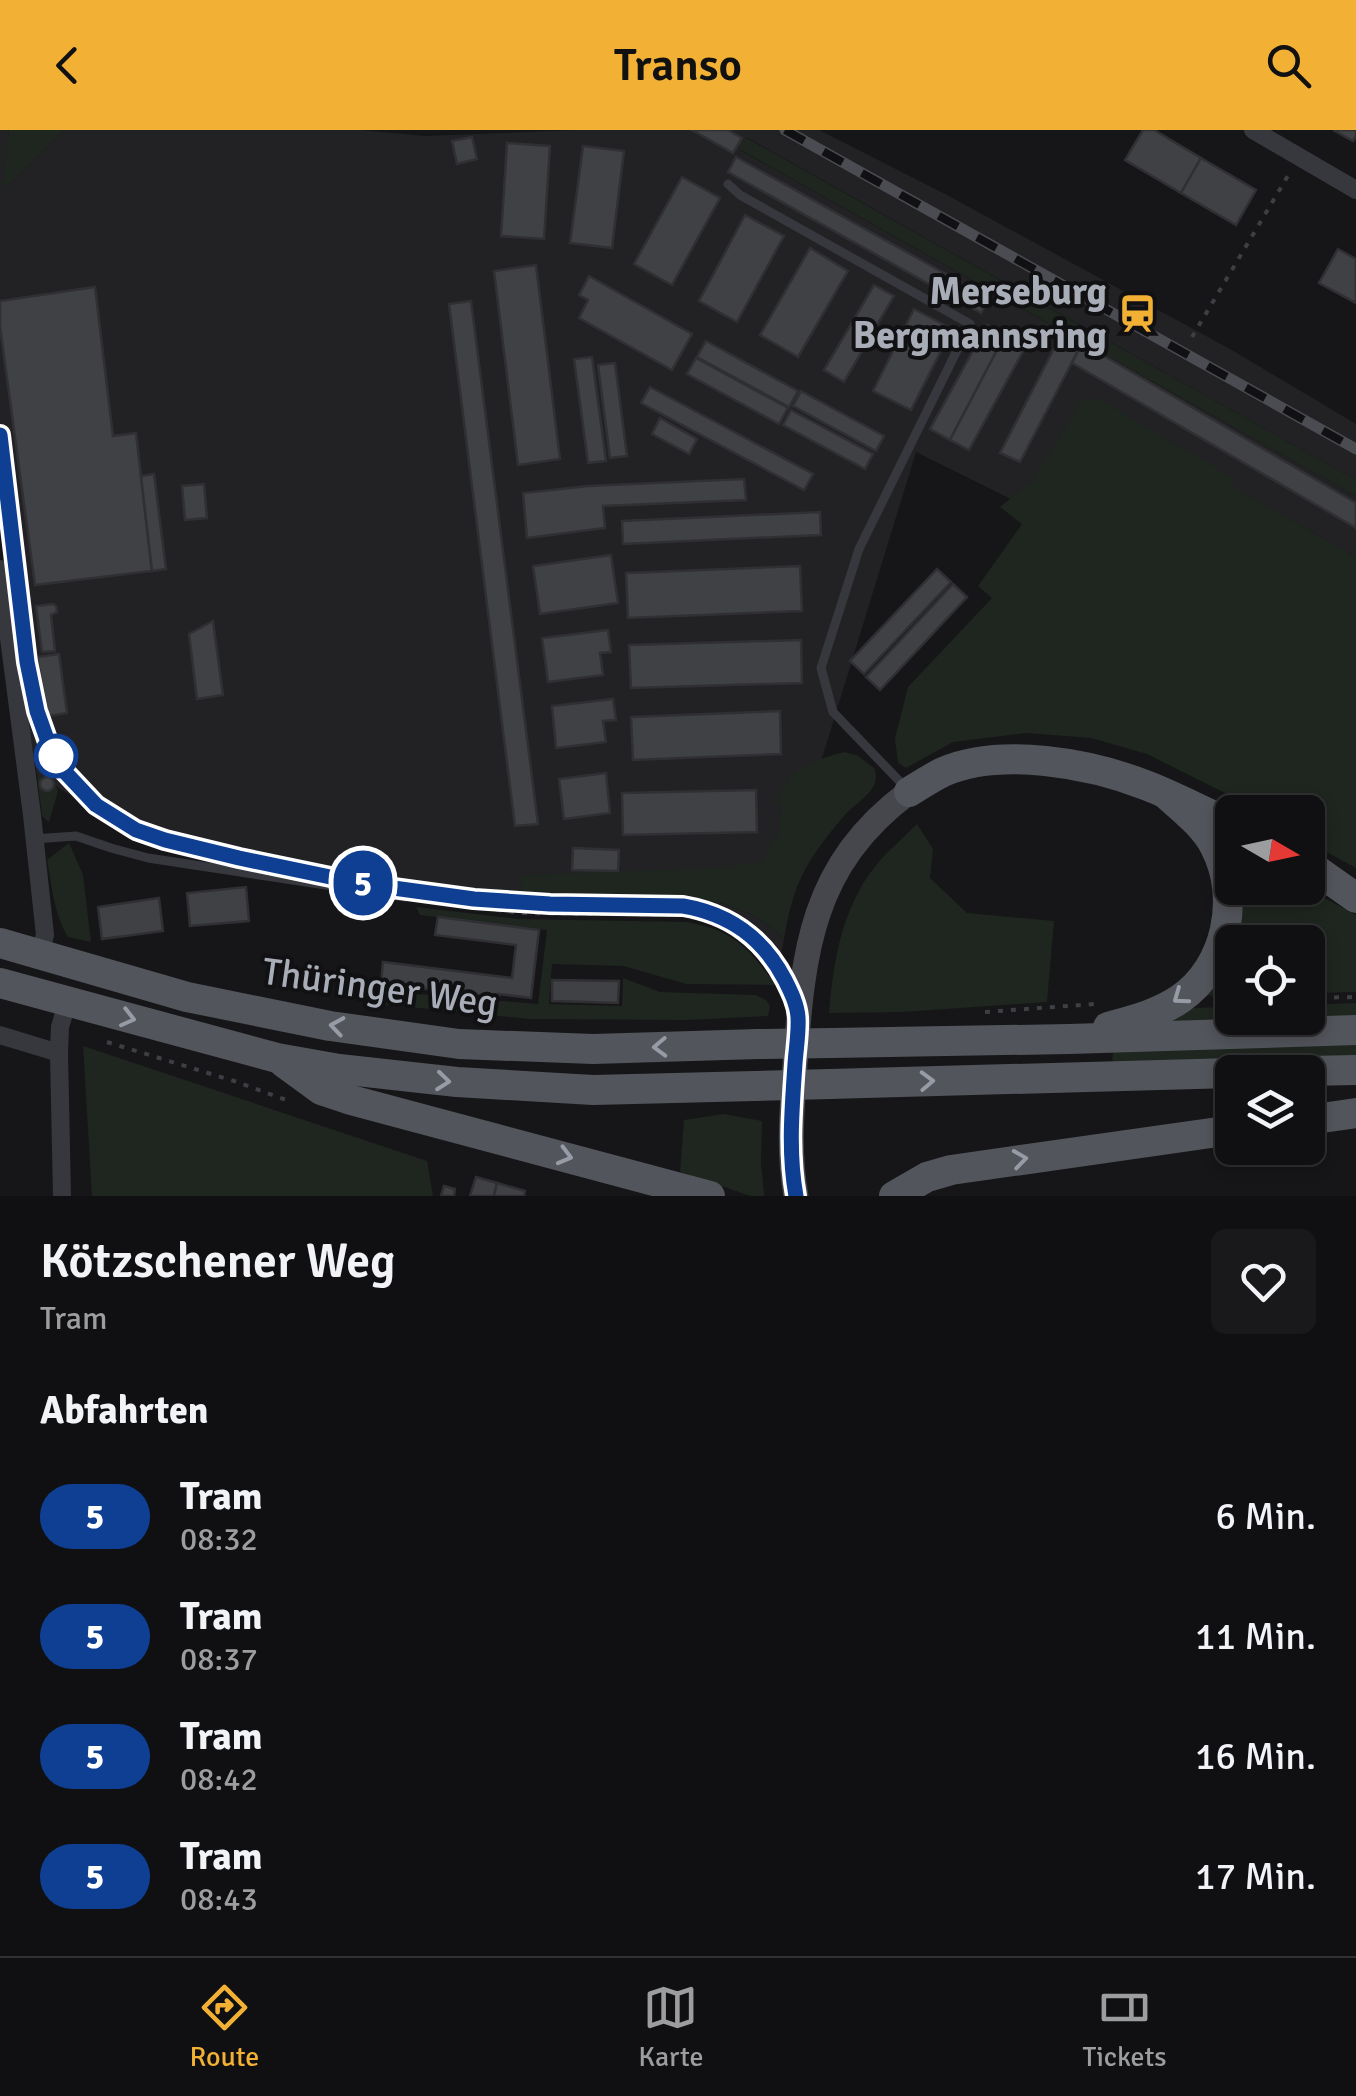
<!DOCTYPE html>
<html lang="de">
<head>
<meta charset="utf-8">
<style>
  body { margin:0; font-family:Signika,sans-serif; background:#19191b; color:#f1f3f6; height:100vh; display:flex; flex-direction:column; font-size:38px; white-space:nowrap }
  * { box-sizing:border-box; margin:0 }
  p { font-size:32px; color:#9c9d9f }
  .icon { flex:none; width:55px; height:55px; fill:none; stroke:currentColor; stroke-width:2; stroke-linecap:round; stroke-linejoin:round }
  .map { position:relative; height:1066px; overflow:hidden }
  .sheet { display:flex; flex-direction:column; background:#101012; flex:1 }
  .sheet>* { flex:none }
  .badge { padding:0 20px; border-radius:32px; font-size:35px; line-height:65px }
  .needle { width:65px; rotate:99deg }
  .controls { position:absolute; left:1215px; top:665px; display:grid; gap:20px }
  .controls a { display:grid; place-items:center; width:110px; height:110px; border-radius:15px; background:#101012; box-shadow:0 5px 15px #0003,0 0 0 2px #303032; font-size:50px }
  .map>.badge { position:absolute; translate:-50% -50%; box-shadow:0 0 0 5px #fff }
  h2 { padding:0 40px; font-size:38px; line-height:90px }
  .round { display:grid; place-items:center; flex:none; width:105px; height:105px; border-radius:15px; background:#19191b }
  .head { display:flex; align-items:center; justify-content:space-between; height:170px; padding:0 40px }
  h1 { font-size:48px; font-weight:600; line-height:75px }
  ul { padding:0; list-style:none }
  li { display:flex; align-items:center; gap:30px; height:120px; padding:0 40px }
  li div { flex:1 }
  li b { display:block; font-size:38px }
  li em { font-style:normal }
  li .badge { min-width:110px; font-weight:700; text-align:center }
  header { display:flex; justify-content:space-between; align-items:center; height:130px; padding:0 40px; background:#f2b134; color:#111; font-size:45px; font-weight:600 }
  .dock { display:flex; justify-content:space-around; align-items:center; height:140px; border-top:2px solid #303032; background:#101012; font-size:28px; color:#9c9d9f }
  .dock a { display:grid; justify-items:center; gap:5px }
  .dock .active { color:#f2b134 }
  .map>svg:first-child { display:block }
</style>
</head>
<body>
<header><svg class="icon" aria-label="back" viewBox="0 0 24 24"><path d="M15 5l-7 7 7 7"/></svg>Transo<svg class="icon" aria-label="search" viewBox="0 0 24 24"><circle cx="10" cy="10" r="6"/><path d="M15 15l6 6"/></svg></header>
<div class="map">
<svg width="1356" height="1066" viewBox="0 0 1356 1066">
  <rect width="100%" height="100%" fill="#161618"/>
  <!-- built -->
  <path fill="#222225" d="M0,0H9L3,60L64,0H360L425,6L577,0H819L947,65L1230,219L1356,294V350L746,7L740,20L1356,366V427L1088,275L1031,379L916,322L788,739L695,769L725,774L750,784L770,796L784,809L778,844L764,823L731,795L713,787L683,779L535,775L418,765L156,715L116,696L77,669L37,645L19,535L0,378Z"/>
  <!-- green -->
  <g fill="#1e261f">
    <path d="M9,0H64L2,61Z"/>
    <path d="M745,7L1356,350V366L739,19Z"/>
    <path d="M1090,268L1100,270L1233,348L1234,352L1230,355L1356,427V738L1308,712V682H1263L1147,624L1091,608L1027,603L953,612L906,638L898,633L895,608L908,557L992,468L978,456L1022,394L1000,377L1032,351L1081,272Z"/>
    <path d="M845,622L858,626L874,638C883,660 857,671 844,686C806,731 794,751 784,809L770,796L750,784L725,774L695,769L522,762L520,745L715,738L764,732L768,719L779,703L782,675L776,673C784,641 814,629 845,622Z"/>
    <path d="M37,645L56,656L58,661L49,692L42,686Z"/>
    <path d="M917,694L933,719L930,748L967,783L1054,791L1047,872L902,882L829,883C834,826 843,771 883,727C894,716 906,705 917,694Z"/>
    <path d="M69,713L83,745L91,812L68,807C54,784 52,756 47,730Z"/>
    <path d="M1238,758H1306L1356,785V862L1308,863V812H1232V867L1200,865Z"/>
    <path d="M416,777L518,789L687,792C735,801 747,817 776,855L686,854L624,836L552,834L549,874L622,876L623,848L660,862L755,865L766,870L770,876L768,886L686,890L530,889L379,874L382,861L538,874L547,800L420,785Z"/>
    <path d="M1356,873V888L1168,893L1186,878L1232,877V888H1308V875Z"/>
    <path d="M1356,914V927L1112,935L1113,921Z"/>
    <path d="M83,916L427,1031L433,1066H92Z"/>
    <path d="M724,984L762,991L761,1033L764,1066H751L680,1042L684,990Z"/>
  </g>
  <!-- building -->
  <g fill="#404145" stroke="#303034" stroke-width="2.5">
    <path d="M692,0H728L742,8L733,23Z"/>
    <path d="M1143,0H1154L1201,28L1181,63L1125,30Z"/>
    <path d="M1333,0H1356V6L1353,11Z"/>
    <path d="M472,7L477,29L457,34L452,11Z"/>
    <path d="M507,13L550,16L544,109L501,106Z"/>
    <path d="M583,16L624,21L612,118L570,113Z"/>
    <path d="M736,27L989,168L981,183L728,42Z"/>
    <path d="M1201,28L1256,60L1236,95L1181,63Z"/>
    <path d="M682,47L720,68L672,155L634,134Z"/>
    <path d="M745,85L784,106L737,192L699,171Z"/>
    <path d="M810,118L848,141L798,227L760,205Z"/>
    <path d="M1338,119L1356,129V173L1319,153Z"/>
    <path d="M536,135L560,329L518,335L494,141Z"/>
    <path d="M589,146L692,204L672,240L579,188L588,170L579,165Z"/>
    <path d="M874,155L894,166L844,252L824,240Z"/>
    <path d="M95,157L113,306L136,303L152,441L35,455L0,197V171Z"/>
    <path d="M471,171L538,694L515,696L449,174Z"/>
    <path d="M914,179L952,199L911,280L873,261Z"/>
    <path d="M987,195L1005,205L950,310L930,299Z"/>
    <path d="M1062,203L1082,213L1020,332L1000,323Z"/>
    <path d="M1005,205L1026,216L969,320L950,310Z"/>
    <path d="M706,211L798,261L789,277L697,227Z"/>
    <path d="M1082,213L1356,373V398L1072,233Z"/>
    <path d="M592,227L606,331L588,333L574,229Z"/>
    <path d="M696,228L788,278L779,294L687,244Z"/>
    <path d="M615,233L627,326L610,328L598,235Z"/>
    <path d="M650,257L813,344L804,360L641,273Z"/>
    <path d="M801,261L884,306L876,321L793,276Z"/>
    <path d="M791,280L873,324L865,339L783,295Z"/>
    <path d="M660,288L697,309L689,324L652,304Z"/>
    <path d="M154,344L166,439L152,441L141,346Z"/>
    <path d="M744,349L746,370L603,376L605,398L527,408L523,363L588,356Z"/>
    <path d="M204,354L207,388L185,390L182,356Z"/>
    <path d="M820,382L821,405L623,414L622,391Z"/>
    <path d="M611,425L618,473L540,484L533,436Z"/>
    <path d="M800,436L802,481L628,488L626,443Z"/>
    <path d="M937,439L951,452L864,544L850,531Z"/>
    <path d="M953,454L967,467L880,560L866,547Z"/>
    <path d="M53,474L56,476L57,482L51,485L55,521L42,522L36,476Z"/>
    <path d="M213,491L223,565L197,569L189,504Z"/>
    <path d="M608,500L611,522L600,523L603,545L548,552L542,508Z"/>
    <path d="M801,510L802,553L631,558L629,515Z"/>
    <path d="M59,524L67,583L48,586L37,527Z"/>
    <path d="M613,569L616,590L603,591L606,612L556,618L552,576Z"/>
    <path d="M780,581L781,624L633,630L631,587Z"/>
    <path d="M606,643L610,683L564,689L559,649Z"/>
    <circle cx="47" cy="654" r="7"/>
    <path d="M756,660L757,702L623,705L622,663Z"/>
    <path d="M573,718L619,720L618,741L572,740Z"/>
    <path d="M246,757L249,791L190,796L187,763Z"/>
    <path d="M159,768L163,801L102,809L98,777Z"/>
    <path d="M438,787L539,800L531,868L499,864V868L381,853L383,832L512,848L516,815L435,805Z"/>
    <path d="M552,850L619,851L618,873L552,871Z"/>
    <path d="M476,1047L497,1053L494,1066H470Z"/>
    <path d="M497,1053L525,1061L524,1066H494Z"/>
    <path d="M444,1056L455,1059L454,1066H441Z"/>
  </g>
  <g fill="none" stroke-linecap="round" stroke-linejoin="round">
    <!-- path -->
    <g stroke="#3d3f44" stroke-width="4" stroke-dasharray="5 8" stroke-linecap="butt">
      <path d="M1192,207L1289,44"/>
      <path d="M419,769L519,783L687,785C727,793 758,812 777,850"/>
      <path d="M1308,868L1356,867"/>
      <path d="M1217,872L1232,871"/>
      <path d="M985,882L1095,874"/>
      <path d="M107,912L234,951L289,971"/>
    </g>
    <!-- service -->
    <g stroke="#37383d" stroke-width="9">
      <path d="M728,54L740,65L970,194L859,419L821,538L833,582L907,659"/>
      <path d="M34,709L76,706L111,718L148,728L405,767"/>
    </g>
    <!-- minor -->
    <g stroke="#37383d" stroke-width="18">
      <path d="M1253,0L1356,60"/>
      <path d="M0,439L32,685L45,805L40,823"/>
      <path d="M0,905L59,923"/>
      <path d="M62,1066L59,923L60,897L67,873"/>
    </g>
    <!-- secondary -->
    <path stroke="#45474d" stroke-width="25" d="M796,1066C788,1022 792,979 795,935C803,821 811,735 909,662"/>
    <!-- primary -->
    <g stroke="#53555c" stroke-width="30">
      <path d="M909,662C920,655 931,648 943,642C1001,617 1090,633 1148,656C1176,667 1204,682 1232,694"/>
      <path d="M1308,734L1356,768"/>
      <path d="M0,813L187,867L330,896L459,914L593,919L758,914"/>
      <path d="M0,853L277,928L339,939L457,952L593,960L755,956"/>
      <path d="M1108,897C1133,890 1158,884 1180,869C1227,837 1241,767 1215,717C1205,697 1185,681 1168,666"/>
      <path d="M832,913L1069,909L1356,900"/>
      <path d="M284,933L321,960L351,970L710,1066"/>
      <path d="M1254,942L1356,940"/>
      <path d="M830,954L1232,943"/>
      <path d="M1308,990L1356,983"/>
      <path d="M894,1066L927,1047L951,1040L1232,1000"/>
    </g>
    <!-- tram -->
    <path stroke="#4a4c52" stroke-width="2.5" d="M0,305C7,360 13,415 20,470C26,521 28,577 54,624C73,657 101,683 136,699C178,719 229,726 274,735C366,754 457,770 551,773C599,775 671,766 716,784C741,794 764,813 778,837C786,851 796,868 798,885C799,902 796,921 795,938C792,981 788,1023 796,1066"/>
    <defs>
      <path id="rail" d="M785,0L1356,319"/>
    </defs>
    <!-- rail casing -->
    <use href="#rail" stroke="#4a4c52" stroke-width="11"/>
    <!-- rail -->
    <use href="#rail" stroke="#111113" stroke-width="8" stroke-dasharray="22" stroke-linecap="butt"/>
    <!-- primary-bridge -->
    <g stroke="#53555c" stroke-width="30">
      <path d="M758,914L832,913"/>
      <path d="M755,956L830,954"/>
    </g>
  </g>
  <!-- one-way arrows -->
  <defs><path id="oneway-chevron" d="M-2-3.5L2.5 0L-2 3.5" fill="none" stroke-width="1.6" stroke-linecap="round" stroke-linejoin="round" transform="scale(2.5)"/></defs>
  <g stroke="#979ba6">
    <use href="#oneway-chevron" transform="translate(1180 867) rotate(144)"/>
    <use href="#oneway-chevron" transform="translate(128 888) rotate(14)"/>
    <use href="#oneway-chevron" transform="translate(337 896) rotate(-171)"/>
    <use href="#oneway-chevron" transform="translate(660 917) rotate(178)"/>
    <use href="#oneway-chevron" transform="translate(443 951) rotate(6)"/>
    <use href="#oneway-chevron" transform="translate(927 951) rotate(-2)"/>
    <use href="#oneway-chevron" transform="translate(565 1026) rotate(15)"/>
    <use href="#oneway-chevron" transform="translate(1020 1029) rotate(-8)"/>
  </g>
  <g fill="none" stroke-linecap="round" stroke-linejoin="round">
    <defs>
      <path id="line" d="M0,305L27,532L37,581L48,612L64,641L96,675L136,700L165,710L239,728L364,754L474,769L550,774L683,776C730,784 763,808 785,850C791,862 797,874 798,887C799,902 796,919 795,934C792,978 788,1022 796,1066"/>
    </defs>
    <!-- line casing -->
    <use href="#line" stroke="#fff" stroke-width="22"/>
    <!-- line -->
    <use href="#line" stroke="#0f3f93" stroke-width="15"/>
  </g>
  <!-- icons -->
  <defs>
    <symbol id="station-bare" viewBox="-9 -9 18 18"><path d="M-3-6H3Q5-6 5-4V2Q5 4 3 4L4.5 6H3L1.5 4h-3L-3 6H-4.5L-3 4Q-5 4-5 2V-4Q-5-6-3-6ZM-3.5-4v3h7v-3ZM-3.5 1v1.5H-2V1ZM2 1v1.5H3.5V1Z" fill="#f2b134" stroke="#111113" stroke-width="2.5" paint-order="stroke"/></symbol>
  </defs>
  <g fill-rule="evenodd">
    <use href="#station-bare" x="1110" y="156" width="55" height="55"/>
  </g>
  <!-- markers -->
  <circle fill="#fff" stroke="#0f3f93" stroke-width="5" cx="56" cy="626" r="20"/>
  <g text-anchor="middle" stroke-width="8" stroke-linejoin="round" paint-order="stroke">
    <!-- poi labels -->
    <g font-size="38" font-weight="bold" fill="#a8adb8" stroke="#111113" text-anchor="end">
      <text x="1107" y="174">Merseburg<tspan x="1107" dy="44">Bergmannsring</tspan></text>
    </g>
    <!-- street labels -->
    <g font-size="38" fill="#a8adb8" stroke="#111113">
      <text transform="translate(380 857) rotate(8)" y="13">Thüringer Weg</text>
    </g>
  </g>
</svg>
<div class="controls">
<a><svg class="needle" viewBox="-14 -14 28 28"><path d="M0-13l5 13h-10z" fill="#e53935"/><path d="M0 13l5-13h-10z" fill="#9c9d9f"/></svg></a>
<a><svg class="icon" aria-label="locate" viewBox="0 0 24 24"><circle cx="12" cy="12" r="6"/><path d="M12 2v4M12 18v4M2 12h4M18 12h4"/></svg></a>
<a><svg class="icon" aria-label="layers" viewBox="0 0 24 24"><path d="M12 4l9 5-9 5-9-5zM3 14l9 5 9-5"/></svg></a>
</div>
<b class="badge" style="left:363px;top:753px;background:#0f3f93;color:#fff">5</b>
</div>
<section class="sheet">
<div class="head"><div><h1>Kötzschener Weg</h1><p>Tram</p></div><a class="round"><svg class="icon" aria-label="heart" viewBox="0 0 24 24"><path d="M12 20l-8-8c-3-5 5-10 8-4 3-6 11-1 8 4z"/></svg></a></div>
<h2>Abfahrten</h2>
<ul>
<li><span class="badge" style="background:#0f3f93;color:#fff">5</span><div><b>Tram</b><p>08:32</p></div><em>6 Min.</em></li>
<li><span class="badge" style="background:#0f3f93;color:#fff">5</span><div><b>Tram</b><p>08:37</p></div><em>11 Min.</em></li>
<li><span class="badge" style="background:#0f3f93;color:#fff">5</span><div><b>Tram</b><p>08:42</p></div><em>16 Min.</em></li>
<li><span class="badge" style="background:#0f3f93;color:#fff">5</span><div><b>Tram</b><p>08:43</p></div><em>17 Min.</em></li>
</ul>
</section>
<nav class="dock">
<a class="active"><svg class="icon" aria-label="directions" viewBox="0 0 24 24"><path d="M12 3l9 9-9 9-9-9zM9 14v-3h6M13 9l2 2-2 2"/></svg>Route</a>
<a><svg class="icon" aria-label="map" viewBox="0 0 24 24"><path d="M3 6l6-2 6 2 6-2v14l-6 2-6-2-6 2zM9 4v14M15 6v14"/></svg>Karte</a>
<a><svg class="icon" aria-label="tickets" viewBox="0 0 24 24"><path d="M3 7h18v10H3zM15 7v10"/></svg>Tickets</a>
</nav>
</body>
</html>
